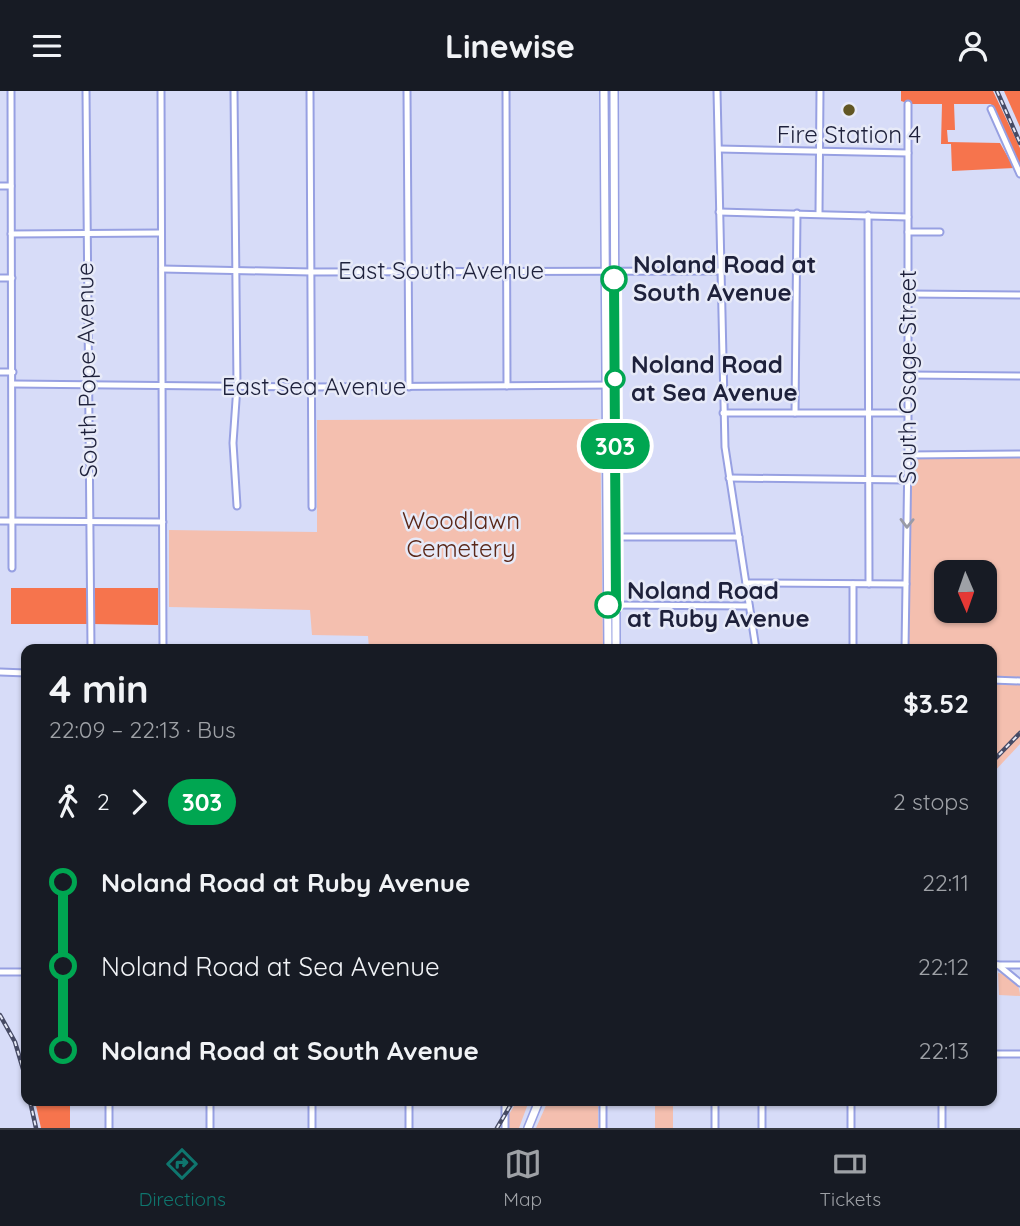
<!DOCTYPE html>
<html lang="en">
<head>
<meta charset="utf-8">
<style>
  body { margin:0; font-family:Quicksand,sans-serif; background:#20242c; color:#f1f3f6; height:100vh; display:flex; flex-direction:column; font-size:26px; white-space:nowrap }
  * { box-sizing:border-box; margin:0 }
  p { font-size:23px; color:#9ea1a6 }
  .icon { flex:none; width:38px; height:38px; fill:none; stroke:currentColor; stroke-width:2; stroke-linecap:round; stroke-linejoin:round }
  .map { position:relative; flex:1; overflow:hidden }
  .side { position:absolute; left:21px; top:553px; width:976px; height:462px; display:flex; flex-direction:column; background:#171b24; border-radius:14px; box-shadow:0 2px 5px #0004 }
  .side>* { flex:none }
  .badge { padding:0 14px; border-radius:23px; font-size:24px; line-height:46px }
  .needle { width:46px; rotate:178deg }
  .tools { position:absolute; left:934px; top:469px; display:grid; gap:14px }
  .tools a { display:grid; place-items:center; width:63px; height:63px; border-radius:14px; background:#171b24; box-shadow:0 2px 5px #0004; font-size:35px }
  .map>.badge { position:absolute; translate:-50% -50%; box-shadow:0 0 0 4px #fff }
  .legs { display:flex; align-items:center; gap:10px; height:77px; padding:0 28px; font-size:23px }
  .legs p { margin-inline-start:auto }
  .head { display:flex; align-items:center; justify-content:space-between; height:119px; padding:0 28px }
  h1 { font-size:38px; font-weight:800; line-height:52px }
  ul { padding:0 28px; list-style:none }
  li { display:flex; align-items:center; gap:24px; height:84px; font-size:26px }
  li i { display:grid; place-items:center; width:10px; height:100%; margin:0 9px; background:currentColor }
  li i::after { content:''; width:18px; height:18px; margin:-9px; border:5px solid; border-radius:50%; background:#171b24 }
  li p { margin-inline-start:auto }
  li:first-child i { background:linear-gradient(#0000 50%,currentColor 0) }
  li:last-child i { background:linear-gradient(currentColor 50%,#0000 0) }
  header { display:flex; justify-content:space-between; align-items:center; height:91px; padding:0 28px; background:#171b24; font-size:32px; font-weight:800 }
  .tabs { display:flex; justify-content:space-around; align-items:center; height:98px; border-top:2px solid #363941; background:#171b24; font-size:19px; color:#9ea1a6 }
  .tabs a { display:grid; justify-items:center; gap:4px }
  .tabs .active { color:#0f766e }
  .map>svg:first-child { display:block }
</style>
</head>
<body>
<header><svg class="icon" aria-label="menu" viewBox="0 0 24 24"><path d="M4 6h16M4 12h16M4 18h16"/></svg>Linewise<svg class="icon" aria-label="person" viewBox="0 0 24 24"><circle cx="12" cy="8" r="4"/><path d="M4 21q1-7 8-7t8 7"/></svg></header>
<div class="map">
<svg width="1020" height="1037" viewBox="0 0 1020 1037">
  <rect width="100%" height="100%" fill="#d7dcf8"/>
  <!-- green -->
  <g fill="#f4bfaf" fill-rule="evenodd">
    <path d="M600,328L603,558H369L368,545L312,544L310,519L169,516V439L317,441V329Z"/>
    <path d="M1020,363V653L992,683V558H906L908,364ZM947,481H985V520H947Z"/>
    <path d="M998,882C1011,883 1020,892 1020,905L999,904Z"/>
    <path d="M517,1010H529L519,1037H508V1025Z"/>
    <path d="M548,1010H598V1037H536Z"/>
    <rect x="655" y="1011" width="18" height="26"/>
  </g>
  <!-- forest -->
  <g fill="#f6744d">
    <path d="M901,0H993L1020,57V76L991,13H954L955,39H947L948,51L1000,52L1014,77L952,80L951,53H941L942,13H910L901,10Z"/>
    <path d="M1004,0H1020V36Z"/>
    <rect x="11" y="497" width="76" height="36"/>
    <path d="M92,497H158V534L92,533Z"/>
    <path d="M35,1010H70V1037H41Z"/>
  </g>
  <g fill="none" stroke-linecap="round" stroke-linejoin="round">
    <defs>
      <g id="minor">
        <path d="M11,0L12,477"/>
        <path d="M86,0L91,558"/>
        <path d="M161,0L163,558"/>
        <path d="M234,0L237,295L233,352L237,415"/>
        <path d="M310,0L312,416"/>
        <path d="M407,0L409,296"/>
        <path d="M506,0L507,295"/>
        <path d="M717,0L725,356L756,558"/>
        <path d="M991,18L1020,83"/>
        <path d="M719,58L908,62"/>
        <path d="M0,95H11"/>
        <path d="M719,121L908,126"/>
        <path d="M819,122L820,0"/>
        <path d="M868,124L869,493"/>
        <path d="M908,141H940"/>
        <path d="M11,143L161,142"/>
        <path d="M162,178L311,181L721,180"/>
        <path d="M0,187H12"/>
        <path d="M909,203L1020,204"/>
        <path d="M0,281H13"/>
        <path d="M908,284L1020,285"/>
        <path d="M13,293L312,296L615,294"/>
        <path d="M723,322H907"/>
        <path d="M795,322L797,122"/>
        <path d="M908,364L1020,363"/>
        <path d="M729,387L907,389"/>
        <path d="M0,430L163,431"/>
        <path d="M612,446H739"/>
        <path d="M746,492L906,493"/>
        <path d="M853,493V558"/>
        <path d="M612,514L749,515"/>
        <path d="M905,558L908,364V13"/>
        <path d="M0,581L26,582"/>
        <path d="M992,589L1020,590"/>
        <path d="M992,874H1020"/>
        <path d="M998,874L1020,892"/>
        <path d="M0,881H26"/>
        <path d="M992,963H1020"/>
        <path d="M109,1010V1037"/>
        <path d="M312,1010V1037"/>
        <path d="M505,1010V1037"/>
        <path d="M603,1010V1037"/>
        <path d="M762,1010V1037"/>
        <path d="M210,1037V1010"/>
        <path d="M409,1037V1010"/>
        <path d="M715,1037V1010"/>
        <path d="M851,1037V1010"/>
        <path d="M942,1037V1010"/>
      </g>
      <g id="major">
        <path d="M604,0L608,558"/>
        <path d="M614,0L616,558"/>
        <path d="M528,1037L539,1010"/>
      </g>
    </defs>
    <!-- minor casing -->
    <use href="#minor" stroke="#97a0e2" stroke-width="9"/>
    <!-- major casing -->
    <use href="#major" stroke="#97a0e2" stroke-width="10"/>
    <!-- minor -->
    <use href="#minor" stroke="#fff" stroke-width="5"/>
    <!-- major -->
    <use href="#major" stroke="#fff" stroke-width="7"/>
    <defs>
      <g id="rail">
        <path d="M997,0L1020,52"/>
        <path d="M992,671L1020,642"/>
        <path d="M0,924L15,951L26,988"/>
        <path d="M30,1010L36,1037"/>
        <path d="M497,1037L513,1010"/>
      </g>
    </defs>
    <!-- rail casing -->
    <use href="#rail" stroke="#474b65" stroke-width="4.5"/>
    <!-- rail -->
    <use href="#rail" stroke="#e7eaf8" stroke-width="2" stroke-dasharray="5" stroke-linecap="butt"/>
  </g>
  <!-- one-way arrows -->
  <defs><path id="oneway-chevron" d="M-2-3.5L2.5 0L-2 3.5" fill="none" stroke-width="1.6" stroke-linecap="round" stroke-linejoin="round" transform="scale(1.75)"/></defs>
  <use stroke="#9a9ba7" href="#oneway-chevron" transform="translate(907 432) rotate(91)"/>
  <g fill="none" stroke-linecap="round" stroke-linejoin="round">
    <defs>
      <path id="line-1" d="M608,514H616L614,188"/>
    </defs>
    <!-- line-1 casing -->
    <use href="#line-1" stroke="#fff" stroke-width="16"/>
    <!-- line-1 -->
    <use href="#line-1" stroke="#00a651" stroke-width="10"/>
  </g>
  <!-- markers -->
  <circle fill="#615623" stroke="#e7eaf8" stroke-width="2.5" cx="849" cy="19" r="7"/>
  <g fill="#fff" stroke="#00a651" stroke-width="3.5">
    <circle cx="614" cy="188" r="12"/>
    <circle cx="615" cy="288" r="9"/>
    <circle cx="608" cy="514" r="12"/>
  </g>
  <g text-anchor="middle" stroke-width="5" stroke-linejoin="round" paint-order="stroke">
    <!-- poi labels -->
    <g font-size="24" fill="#1e213b" stroke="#e7eaf8">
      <text x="849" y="52">Fire Station 4</text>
    </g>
    <!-- stop labels -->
    <g font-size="24" font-weight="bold" fill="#1e213b" stroke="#e7eaf8" text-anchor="start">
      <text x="633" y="182">Noland Road at<tspan x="633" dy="28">South Avenue</tspan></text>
      <text x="631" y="282">Noland Road<tspan x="631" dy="28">at Sea Avenue</tspan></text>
      <text x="627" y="508">Noland Road<tspan x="627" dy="28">at Ruby Avenue</tspan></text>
    </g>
    <!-- street labels -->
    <g font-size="24" fill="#1e213b" stroke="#e7eaf8">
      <text x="441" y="188">East South Avenue</text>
      <text transform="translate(87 279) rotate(-91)" y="8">South Pope Avenue</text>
      <text transform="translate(908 286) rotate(-90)" y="8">South Osage Street</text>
      <text x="314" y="304">East Sea Avenue</text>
    </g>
    <!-- park labels -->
    <g font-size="24" fill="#5a2718" stroke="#e7eaf8">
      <text x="461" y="438">Woodlawn<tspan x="461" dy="28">Cemetery</tspan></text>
    </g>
  </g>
</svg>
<div class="tools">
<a><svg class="needle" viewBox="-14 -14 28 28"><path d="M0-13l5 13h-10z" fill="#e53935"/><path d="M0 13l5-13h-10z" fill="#9ea1a6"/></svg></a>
</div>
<b class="badge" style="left:615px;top:355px;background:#00a651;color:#fff">303</b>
<section class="side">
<div class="head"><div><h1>4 min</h1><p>22:09 – 22:13 · Bus</p></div><b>$3.52</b></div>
<div class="legs"><svg class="icon" aria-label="walk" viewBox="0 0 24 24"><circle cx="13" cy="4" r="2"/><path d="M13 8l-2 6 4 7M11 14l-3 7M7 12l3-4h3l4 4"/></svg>2<svg class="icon" aria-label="forward" viewBox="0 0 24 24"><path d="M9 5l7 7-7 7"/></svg><b class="badge" style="background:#00a651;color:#fff">303</b><p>2 stops</p></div>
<ul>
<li><i style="color:#00a651"></i><b>Noland Road at Ruby Avenue</b><p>22:11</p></li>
<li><i style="color:#00a651"></i><span>Noland Road at Sea Avenue</span><p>22:12</p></li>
<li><i style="color:#00a651"></i><b>Noland Road at South Avenue</b><p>22:13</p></li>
</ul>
</section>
</div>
<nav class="tabs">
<a class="active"><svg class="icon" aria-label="directions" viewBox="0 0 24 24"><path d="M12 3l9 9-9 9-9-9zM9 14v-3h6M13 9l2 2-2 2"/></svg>Directions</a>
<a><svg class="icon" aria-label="map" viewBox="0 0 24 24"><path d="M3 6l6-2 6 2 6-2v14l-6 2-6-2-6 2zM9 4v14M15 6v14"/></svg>Map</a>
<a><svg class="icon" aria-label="tickets" viewBox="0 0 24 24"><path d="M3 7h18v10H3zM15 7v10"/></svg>Tickets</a>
</nav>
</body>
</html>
